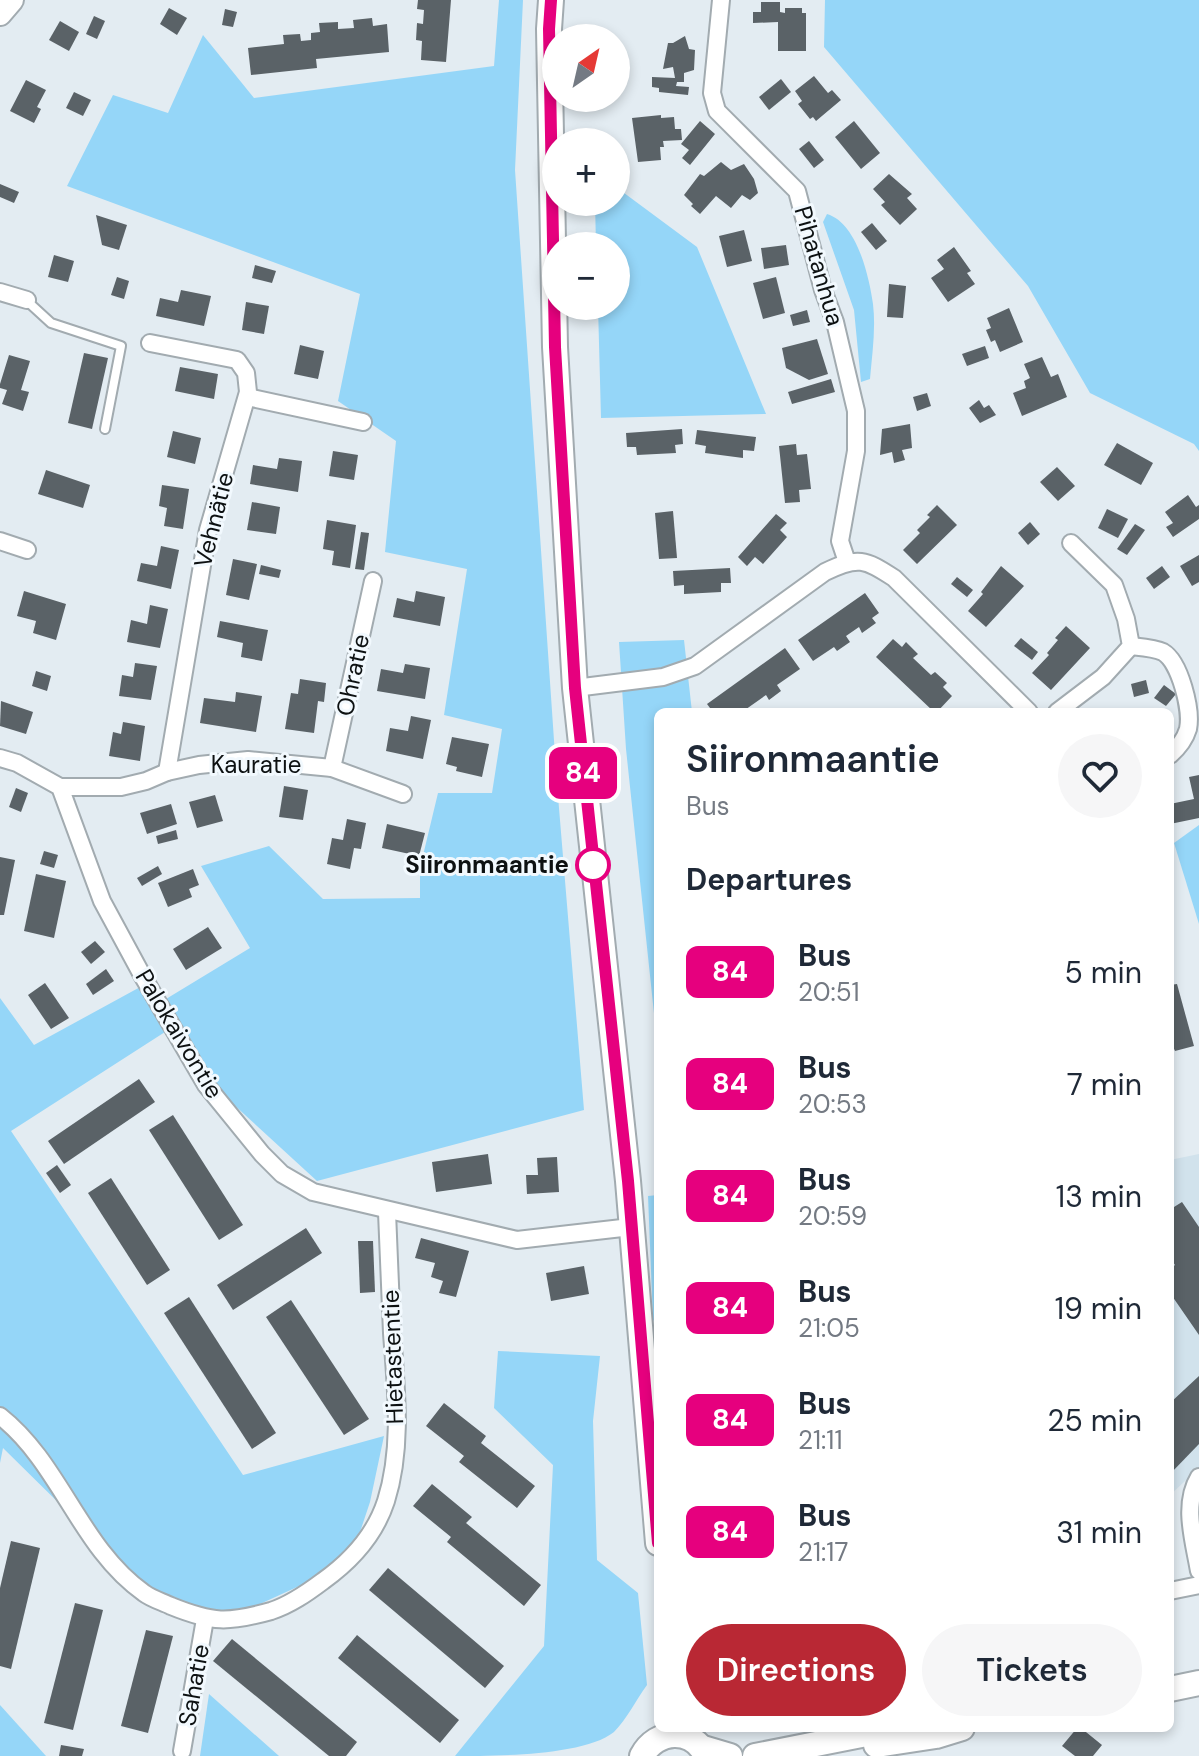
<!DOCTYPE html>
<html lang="en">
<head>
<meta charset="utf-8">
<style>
  body { margin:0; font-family:"DM Sans",sans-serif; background:#f6f6f7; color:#1f2937; height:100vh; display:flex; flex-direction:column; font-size:30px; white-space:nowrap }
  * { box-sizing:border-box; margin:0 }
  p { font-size:26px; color:#747a83 }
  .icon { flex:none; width:44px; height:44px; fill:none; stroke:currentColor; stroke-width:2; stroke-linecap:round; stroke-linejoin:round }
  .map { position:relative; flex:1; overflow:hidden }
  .panel { position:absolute; left:654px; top:708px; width:520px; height:1024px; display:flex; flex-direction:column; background:#fff; border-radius:12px; box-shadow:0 4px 12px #0003 }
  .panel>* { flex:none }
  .badge { padding:0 16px; border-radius:12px; font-size:28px; line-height:52px }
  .needle { width:52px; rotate:34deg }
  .buttons { position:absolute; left:542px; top:24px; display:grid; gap:16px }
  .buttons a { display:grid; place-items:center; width:88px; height:88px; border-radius:50%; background:#fff; box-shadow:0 4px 12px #0003; font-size:40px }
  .map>.badge { position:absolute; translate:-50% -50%; box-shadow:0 0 0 4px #fff }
  h2 { padding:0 32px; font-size:30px; line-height:72px }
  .round { display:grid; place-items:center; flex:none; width:84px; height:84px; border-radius:42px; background:#f6f6f7 }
  .overview { display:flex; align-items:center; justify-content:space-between; height:136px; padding:0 32px }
  h1 { font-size:38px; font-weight:600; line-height:60px }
  .primary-button { display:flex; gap:16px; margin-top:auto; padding:16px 32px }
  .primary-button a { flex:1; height:92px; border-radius:48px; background:#b92834; color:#fff; font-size:32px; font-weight:600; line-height:92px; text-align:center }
  .primary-button a+a { background:#f6f6f7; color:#1f2937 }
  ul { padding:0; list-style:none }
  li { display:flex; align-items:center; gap:24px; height:112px; padding:0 32px }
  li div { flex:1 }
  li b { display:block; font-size:30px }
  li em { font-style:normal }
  li .badge { min-width:88px; font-weight:700; text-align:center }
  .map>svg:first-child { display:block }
</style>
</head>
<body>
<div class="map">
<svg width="1199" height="1756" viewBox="0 0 1199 1756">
  <rect width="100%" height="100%" fill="#e3ecf2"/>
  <!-- built -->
  <path fill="#d1e2ec" d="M1199,1154V1468L1170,1495V1160Z"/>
  <!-- green -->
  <g fill="#95d6f8">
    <path d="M499,0H523L515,170L557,784L584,1110L317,1181L220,1092L179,1023L11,1131L243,1475L384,1436L370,1502L356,1544L308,1582L249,1609L204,1613L145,1588L3,1448L0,1463V998L34,1045L153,980L166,999L250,948L201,866L269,846L323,899L420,898V868L438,793H492L502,729L444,715L467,569L385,552L396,441L338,401L360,294L67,186L113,95L168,113L203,35L254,98L494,66Z"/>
    <path d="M825,0H1199V451L1194,444L1090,393L1028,286L824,47Z"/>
    <path d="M616,187L697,247L766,414L601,418L598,306H616V246H596L595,202H616Z"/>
    <path d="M827,214C857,223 869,276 873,304C876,329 872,355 870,379L861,382L854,310L823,222Z"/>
    <path d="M684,640L692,712H658V1051L626,749L619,642Z"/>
    <path d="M1199,825V924L1174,843Z"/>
    <path d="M658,1195V1324L653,1320L648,1196Z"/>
    <path d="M498,1351L600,1356L593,1421L597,1560L638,1593L647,1685C636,1700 627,1719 614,1732C584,1756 495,1756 455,1756L544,1646L553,1465L494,1408Z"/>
    <path d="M209,1694L279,1756H200Z"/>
    <path d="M0,1705L46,1756H0Z"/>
  </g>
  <!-- building -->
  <g fill="#5a6267">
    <path d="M418,0H451L446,62L421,60L422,41L416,40L417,23L423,24L424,10L417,9Z"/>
    <path d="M761,2H780V12L785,13V8H802V13H806V51H778V22L753,23V12H761Z"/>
    <path d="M169,8L187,18L177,35L160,24Z"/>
    <path d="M225,9L237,12L233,27L222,25Z"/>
    <path d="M94,16L105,21L97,39L86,34Z"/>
    <path d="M372,18L373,26L387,24L389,52L316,59L317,68L251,75L248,48L284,44L283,35L300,34L301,41L311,40V33L320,32L319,23L338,22V29L354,28L353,20Z"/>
    <path d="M60,21L79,32L69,51L49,40Z"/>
    <path d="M685,36L689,49L695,50L694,70L684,73V82H677L676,86L689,87L688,95L659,92V88L652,87V77L675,78L673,67L663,69L668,43H673Z"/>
    <path d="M814,76L828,93L832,90L841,100L816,121L813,117L810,119L798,104L802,101L795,91Z"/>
    <path d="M781,79L791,92L769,110L759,97Z"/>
    <path d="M26,80L46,90L37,107L41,109L34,123L10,111Z"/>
    <path d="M74,92L91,100L83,116L66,108Z"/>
    <path d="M661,115V118L674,117L675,129H681L682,140L663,141L664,147H660L661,160L638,162L632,118Z"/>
    <path d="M700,121L715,134L690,165L682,158L689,150L681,144Z"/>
    <path d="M854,121L880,153L861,169L835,137Z"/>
    <path d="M809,141L824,160L814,168L799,149Z"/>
    <path d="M721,162L731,170L744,164L754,179L758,193L750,200L742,195L731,208L716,196L700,214L691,206L693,204L684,195L700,174L704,176Z"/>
    <path d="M889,174L912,194L907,198L917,209L900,225L881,205L885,202L873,189Z"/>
    <path d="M0,184L19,192L14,203L0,197Z"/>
    <path d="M96,215L127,225L119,250L102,245Z"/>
    <path d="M872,223L887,241L876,250L861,232Z"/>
    <path d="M744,230L752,261L727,267L719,236Z"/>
    <path d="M786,245L789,265L764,269L761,248Z"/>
    <path d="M954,247L971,271L967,273L975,284L948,302L931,278L944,269L937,260Z"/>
    <path d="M54,255L74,261L68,282L48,277Z"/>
    <path d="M255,265L276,271L272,283L252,278Z"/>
    <path d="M117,277L129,281L124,299L111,295Z"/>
    <path d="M776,277L785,313L763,319L753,283Z"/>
    <path d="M889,284L906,286L903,318L887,317Z"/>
    <path d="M181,290L211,296L204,326L156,316L160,298L178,302Z"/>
    <path d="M246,302L269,306L264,334L242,330Z"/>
    <path d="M1009,308L1023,342L1000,352L995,340L991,342L986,330L991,328L987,318Z"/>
    <path d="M807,310L810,322L793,326L790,315Z"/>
    <path d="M817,339L828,374L809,380L786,368L782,348Z"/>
    <path d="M300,345L324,351L318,379L294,374Z"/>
    <path d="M985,346L989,358L967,366L962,354Z"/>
    <path d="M84,353L108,358L92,429L68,423Z"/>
    <path d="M9,355L30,361L21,390L29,392L23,411L2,404L7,390L0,388V384Z"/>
    <path d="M1042,357L1051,377L1058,374L1067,397L1022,416L1013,393L1026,388L1024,381L1030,378L1024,364Z"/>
    <path d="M180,367L218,374L214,399L175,391Z"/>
    <path d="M831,379L835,392L792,404L788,392Z"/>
    <path d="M927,393L931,406L917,411L913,397Z"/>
    <path d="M979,400L984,408L989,405L996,415L980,423L969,408Z"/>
    <path d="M910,424L912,448L902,450L905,460L894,463L892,452L880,455L882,429Z"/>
    <path d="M682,429L683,444L675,445L676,453L637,455L636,447H627L626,433Z"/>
    <path d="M697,430L756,437L754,451L743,450V458L705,453L706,446L695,444Z"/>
    <path d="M173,431L201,438L195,464L167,457Z"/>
    <path d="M1117,443L1153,463L1141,485L1104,465Z"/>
    <path d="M796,444L797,455L807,454L811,489L799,490L800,502L785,503L779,446Z"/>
    <path d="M333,451L358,455L354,480L329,476Z"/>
    <path d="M279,458L302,461L298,492L250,484L253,465L277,469Z"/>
    <path d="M1057,467L1075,486L1058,501L1040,482Z"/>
    <path d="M46,470L90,485L83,508L38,494Z"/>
    <path d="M162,485L189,489L183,529L164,526L167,508L159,506Z"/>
    <path d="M1188,495L1196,507L1199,505V519L1173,537L1166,527L1173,523L1165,512Z"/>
    <path d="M252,502L280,507L276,534L247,530Z"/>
    <path d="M937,505L957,525L917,564L903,550L920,533L917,530L930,517L927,515Z"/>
    <path d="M1107,509L1128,519L1118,538L1098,528Z"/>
    <path d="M673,511L677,558L659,559L655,513Z"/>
    <path d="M776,514L787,523L780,530L787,537L763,564L755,557L747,566L738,557Z"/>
    <path d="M327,520L356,525L350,568L332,565L334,551L323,549Z"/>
    <path d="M1030,522L1040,534L1028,545L1018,533Z"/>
    <path d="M1135,524L1145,530L1127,555L1117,549Z"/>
    <path d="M361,532L369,533L364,570L355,569Z"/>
    <path d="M161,546L179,550L171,589L137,581L141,563L157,566Z"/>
    <path d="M1199,555V582L1192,586L1180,566Z"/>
    <path d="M233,559L257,564L249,600L226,595Z"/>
    <path d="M261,565L281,570L279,578L259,574Z"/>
    <path d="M1001,566L1024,586L986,627L968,611L983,594L981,592Z"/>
    <path d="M1162,566L1170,577L1154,589L1146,578Z"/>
    <path d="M730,568L731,583H721V592L684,594V585L674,586L673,571Z"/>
    <path d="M957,577L973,590L967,597L951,584Z"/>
    <path d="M24,591L66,604L56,640L33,633L36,621L17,616Z"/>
    <path d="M416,591L445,597L440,626L393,617L397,598L414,602Z"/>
    <path d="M865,593L879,613L872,618L876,623L862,633L859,627L846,636L850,642L837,651L834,647L813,661L798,640Z"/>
    <path d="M150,605L168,609L160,648L127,642L131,620L147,624Z"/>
    <path d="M220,621L268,630L262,661L241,657L243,643L217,637Z"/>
    <path d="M1066,626L1090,648L1051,690L1032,673L1049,655L1047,653L1058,640L1055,638Z"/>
    <path d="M1021,638L1038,652L1032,660L1014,646Z"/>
    <path d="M893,639L902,647L906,642L918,654L913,658L931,675L935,672L947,683L943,687L952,696L937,712H934L876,657Z"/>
    <path d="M785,648L800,669L777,685L781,691L769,700L766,695L742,712H713L707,704Z"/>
    <path d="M135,663L157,666L151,700L119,696L122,675L133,677Z"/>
    <path d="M405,664L430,668L425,699L377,691L381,669L403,673Z"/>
    <path d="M36,671L51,676L47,691L32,686Z"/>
    <path d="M300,679L326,683L324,702L318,701L314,733L285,729L291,693L298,694Z"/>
    <path d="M1146,680L1149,693L1134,697L1131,684Z"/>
    <path d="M1164,685L1176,694L1166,706L1154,698Z"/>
    <path d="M236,692L262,696L256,732L200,723L204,698L235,702Z"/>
    <path d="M1,701L33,712L26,734L0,726Z"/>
    <path d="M411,716L431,720L423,759L386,751L390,728L408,731Z"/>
    <path d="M123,722L145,726L140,761L109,756L113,732L121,734Z"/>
    <path d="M452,737L489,744L482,777L456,771L457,767L446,764Z"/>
    <path d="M1199,775V818L1170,824V804L1194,799L1189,777Z"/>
    <path d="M284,786L308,790L303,820L279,817Z"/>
    <path d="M16,788L28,793L21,812L9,807Z"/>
    <path d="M215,795L223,821L197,828L189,802Z"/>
    <path d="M171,804L177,824L147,834L140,813Z"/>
    <path d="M347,819L366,823L361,849L354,848L350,869L327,864L332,838L343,840Z"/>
    <path d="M387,824L425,833L419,856L382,848Z"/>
    <path d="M176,830L178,839L158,844L156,836Z"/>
    <path d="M44,851L58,855L54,868L40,864Z"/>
    <path d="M0,857L15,860L4,915H0Z"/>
    <path d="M158,866L162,874L142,886L137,878Z"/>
    <path d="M193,869L199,885L189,889L192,897L168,907L158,883Z"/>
    <path d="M36,874L66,881L54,938L24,931Z"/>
    <path d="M208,927L222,948L186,970L173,949Z"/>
    <path d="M95,941L105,952L91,964L81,952Z"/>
    <path d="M106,969L114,981L93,995L86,984Z"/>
    <path d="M45,983L69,1018L51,1029L28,995Z"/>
    <path d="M1177,984L1194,1046L1175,1051L1170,1040V985Z"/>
    <path d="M139,1079L155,1102L64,1164L48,1141Z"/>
    <path d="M173,1115L243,1225L219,1240L149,1130Z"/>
    <path d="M488,1154L492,1184L436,1192L432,1162Z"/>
    <path d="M557,1157L559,1192L527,1194L526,1175H538L537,1158Z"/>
    <path d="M57,1165L71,1185L60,1193L46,1173Z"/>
    <path d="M111,1178L170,1270L147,1285L88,1193Z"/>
    <path d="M1170,1200L1174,1207L1182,1202L1199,1227V1335L1170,1293V1269L1175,1265L1170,1258Z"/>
    <path d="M306,1228L322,1253L233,1310L217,1285Z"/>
    <path d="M421,1238L469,1251L456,1297L439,1293L443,1281L431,1277L435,1263L415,1258Z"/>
    <path d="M358,1241H373L375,1292L360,1293Z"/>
    <path d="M584,1266L589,1294L551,1301L546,1273Z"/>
    <path d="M189,1297L276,1433L252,1449L164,1313Z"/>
    <path d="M291,1300L369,1419L344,1435L266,1317Z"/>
    <path d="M1199,1376V1444L1170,1474V1403Z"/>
    <path d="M444,1403L486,1436L481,1443L535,1486L517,1508L459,1462L464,1456L426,1426Z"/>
    <path d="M432,1484L472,1517L466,1523L541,1585L524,1606L447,1542L451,1537L413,1506Z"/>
    <path d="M11,1541L40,1548L11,1669L0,1666V1588Z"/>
    <path d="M388,1568L504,1666L485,1688L369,1590Z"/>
    <path d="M75,1603L103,1610L73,1730L44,1723Z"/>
    <path d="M146,1630L173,1636L148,1733L121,1726Z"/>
    <path d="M357,1635L459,1720L440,1743L338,1658Z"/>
    <path d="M232,1639L357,1742L346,1756H329L213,1661Z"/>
    <path d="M1077,1728H1081L1102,1745L1093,1756H1075L1062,1746Z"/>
    <path d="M61,1745L84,1749L82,1756H59Z"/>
  </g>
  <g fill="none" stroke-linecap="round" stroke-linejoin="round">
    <defs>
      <path id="service" d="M27,301L51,323L121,346L105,429"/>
      <g id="minor">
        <path d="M721,0L712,93L717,111L797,191L823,290L835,322L856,411V451L840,541L847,562"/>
        <path d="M0,292L27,300"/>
        <path d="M150,343L237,360L246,373L248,392L208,530L167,772"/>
        <path d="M247,397L363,422"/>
        <path d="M0,541L27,550"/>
        <path d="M1131,646C1140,647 1155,648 1163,652C1180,662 1192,710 1188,729C1185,739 1178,748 1170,755"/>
        <path d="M575,688L663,677L695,666L825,572C858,556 865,559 894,578L1029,712"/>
        <path d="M1057,712L1103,677L1131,646L1126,619L1114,585L1071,543"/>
        <path d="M0,758L17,763L60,787L102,901L142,975L206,1085L262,1154L282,1174L313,1192L517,1240L631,1227"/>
        <path d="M332,768L373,581"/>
        <path d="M60,787H121L146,781L167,772L199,765L248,760L332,768L403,794"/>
        <path d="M0,1416C61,1464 80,1548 144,1593C152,1599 163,1602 171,1606C213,1623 228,1623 271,1611C290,1605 307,1593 323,1581C351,1561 375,1535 386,1501C403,1447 396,1389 392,1333C390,1293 389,1252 387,1212"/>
        <path d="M1199,1477C1182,1505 1194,1541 1199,1571"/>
        <path d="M1170,1591L1199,1585"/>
        <path d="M182,1751L205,1619"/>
      </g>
      <path id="tertiary" d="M0,14L12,0"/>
      <g id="secondary">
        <path d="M551,0L549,29L555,347L575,688L628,1181L658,1543"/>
        <path d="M1170,1689L1199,1683"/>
        <path d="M876,1745L936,1736L962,1728"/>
        <path d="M703,1748L730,1756"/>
        <path d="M642,1756C656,1729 693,1727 706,1756"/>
        <path d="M755,1756L897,1728"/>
      </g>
    </defs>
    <!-- service casing -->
    <use href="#service" stroke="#a2abb0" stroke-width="12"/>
    <!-- minor casing -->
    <use href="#minor" stroke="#a2abb0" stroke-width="20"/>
    <!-- tertiary casing -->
    <use href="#tertiary" stroke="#a2abb0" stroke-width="26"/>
    <!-- secondary casing -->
    <use href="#secondary" stroke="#a2abb0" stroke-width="28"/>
    <!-- service -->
    <use href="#service" stroke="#fff" stroke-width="8"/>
    <!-- minor -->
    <use href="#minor" stroke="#fff" stroke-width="16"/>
    <!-- tertiary -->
    <use href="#tertiary" stroke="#fff" stroke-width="22"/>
    <!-- secondary -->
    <use href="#secondary" stroke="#fff" stroke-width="24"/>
  </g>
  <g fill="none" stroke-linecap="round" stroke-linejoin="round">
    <defs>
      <path id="line" d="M551,0L549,29L555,347L575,688L628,1181L658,1543"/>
    </defs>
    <!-- line casing -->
    <use href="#line" stroke="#fff" stroke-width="18"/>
    <!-- line -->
    <use href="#line" stroke="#e6007e" stroke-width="12"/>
  </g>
  <!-- markers -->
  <circle fill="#fff" stroke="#e6007e" stroke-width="4" cx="593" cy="865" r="16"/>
  <g text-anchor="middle" stroke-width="6" stroke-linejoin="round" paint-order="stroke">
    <!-- street labels -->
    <g font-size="24" fill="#0d1112" stroke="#f2f9fe">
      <text transform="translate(819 266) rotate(74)" y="8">Pihatanhua</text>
      <text transform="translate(214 520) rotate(-76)" y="8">Vehnätie</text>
      <text transform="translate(353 675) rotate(-78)" y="8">Ohratie</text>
      <text x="256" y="773">Kauratie</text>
      <text transform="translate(179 1034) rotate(59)" y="8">Palokaivontie</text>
      <text transform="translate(393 1357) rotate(-92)" y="8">Hietastentie</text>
      <text transform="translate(194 1685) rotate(-80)" y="8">Sahatie</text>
    </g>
    <!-- stop labels -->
    <g font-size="24" font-weight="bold" fill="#0d1112" stroke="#f2f9fe" text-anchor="end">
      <text x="569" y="873">Siironmaantie</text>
    </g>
  </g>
</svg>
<div class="buttons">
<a><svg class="needle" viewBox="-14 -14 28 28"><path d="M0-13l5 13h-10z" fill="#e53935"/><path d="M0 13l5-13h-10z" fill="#747a83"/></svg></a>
<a>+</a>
<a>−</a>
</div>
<b class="badge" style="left:583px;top:773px;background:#e6007e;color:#fff">84</b>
<section class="panel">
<div class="overview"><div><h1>Siironmaantie</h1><p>Bus</p></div><a class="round"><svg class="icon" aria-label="heart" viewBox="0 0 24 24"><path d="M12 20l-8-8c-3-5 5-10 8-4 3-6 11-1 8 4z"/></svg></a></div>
<h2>Departures</h2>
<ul>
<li><span class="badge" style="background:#e6007e;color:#fff">84</span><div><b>Bus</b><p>20:51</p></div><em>5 min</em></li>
<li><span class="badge" style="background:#e6007e;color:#fff">84</span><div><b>Bus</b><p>20:53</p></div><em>7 min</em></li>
<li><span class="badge" style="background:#e6007e;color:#fff">84</span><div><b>Bus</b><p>20:59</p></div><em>13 min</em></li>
<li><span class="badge" style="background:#e6007e;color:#fff">84</span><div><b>Bus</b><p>21:05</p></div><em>19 min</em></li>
<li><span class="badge" style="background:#e6007e;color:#fff">84</span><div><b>Bus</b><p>21:11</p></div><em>25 min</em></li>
<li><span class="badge" style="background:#e6007e;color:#fff">84</span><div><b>Bus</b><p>21:17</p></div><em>31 min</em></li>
</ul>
<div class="primary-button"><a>Directions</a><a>Tickets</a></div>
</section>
</div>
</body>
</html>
